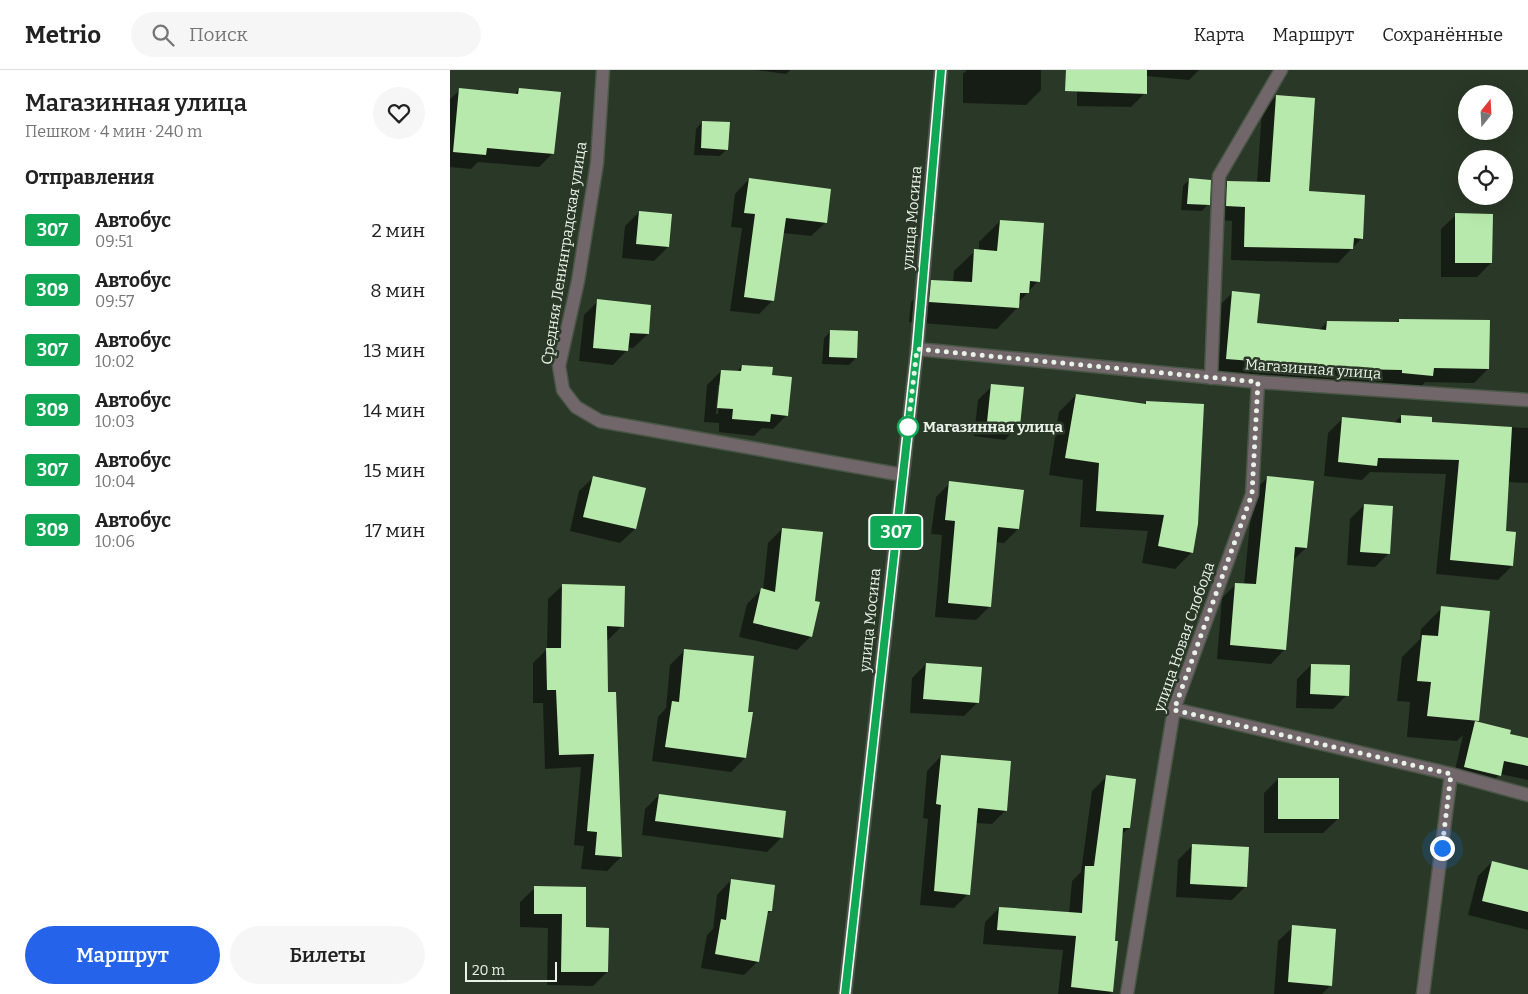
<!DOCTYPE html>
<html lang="ru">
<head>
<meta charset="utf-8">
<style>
  body { margin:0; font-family:Bitter,serif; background:#f6f6f6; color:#222; height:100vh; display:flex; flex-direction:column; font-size:19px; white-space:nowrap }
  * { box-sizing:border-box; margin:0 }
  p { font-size:16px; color:#767676 }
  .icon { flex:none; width:28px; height:28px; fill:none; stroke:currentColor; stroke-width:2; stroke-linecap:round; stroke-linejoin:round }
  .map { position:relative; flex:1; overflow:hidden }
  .panel { display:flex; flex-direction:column; background:#fff; width:450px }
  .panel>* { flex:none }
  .badge { padding:0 10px; border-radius:4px; font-size:18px; line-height:32px }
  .needle { width:32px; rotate:18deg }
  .tools { position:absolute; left:1008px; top:15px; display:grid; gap:10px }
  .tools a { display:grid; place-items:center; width:55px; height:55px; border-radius:50%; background:#fff; box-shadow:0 5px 20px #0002; font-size:25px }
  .scale { position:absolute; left:15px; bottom:12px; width:92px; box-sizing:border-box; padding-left:5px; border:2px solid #e9f2e7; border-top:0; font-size:14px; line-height:18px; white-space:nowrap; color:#e9f2e7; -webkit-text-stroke:4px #2a3827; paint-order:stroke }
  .you { position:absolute; width:25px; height:25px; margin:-12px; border:4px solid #fff; border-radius:50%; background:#1a73e8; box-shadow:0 0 0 8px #1a73e833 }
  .map>.badge { position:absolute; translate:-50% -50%; box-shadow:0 0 0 2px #fff }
  h2 { padding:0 25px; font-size:19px; line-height:45px }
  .round { display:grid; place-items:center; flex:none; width:52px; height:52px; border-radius:26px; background:#f6f6f6 }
  .summary { display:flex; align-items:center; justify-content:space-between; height:85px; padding:0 25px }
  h1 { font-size:24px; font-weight:600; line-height:38px }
  .button { display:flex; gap:10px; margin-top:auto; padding:10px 25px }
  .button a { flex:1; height:58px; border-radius:30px; background:#2563eb; color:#fff; font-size:20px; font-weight:600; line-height:58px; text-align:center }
  .button a+a { background:#f6f6f6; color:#222 }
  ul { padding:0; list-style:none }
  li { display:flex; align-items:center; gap:15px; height:60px; padding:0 25px }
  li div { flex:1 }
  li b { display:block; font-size:19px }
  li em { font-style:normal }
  li .badge { min-width:55px; font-weight:700; text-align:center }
  header { display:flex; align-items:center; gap:30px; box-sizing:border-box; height:70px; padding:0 25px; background:#fff; border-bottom:1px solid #e0e0e0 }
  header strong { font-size:24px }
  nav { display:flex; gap:28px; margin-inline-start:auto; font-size:18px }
  .search { width:350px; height:45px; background:#f6f6f6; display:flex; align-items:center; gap:12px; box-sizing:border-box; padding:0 18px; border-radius:28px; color:#767676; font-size:19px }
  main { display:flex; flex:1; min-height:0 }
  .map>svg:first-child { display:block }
</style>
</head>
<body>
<header>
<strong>Metrio</strong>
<div class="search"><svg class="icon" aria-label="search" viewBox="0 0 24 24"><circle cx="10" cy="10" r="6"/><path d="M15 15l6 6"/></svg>Поиск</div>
<nav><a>Карта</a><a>Маршрут</a><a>Сохранённые</a></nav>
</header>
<main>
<section class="panel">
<div class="summary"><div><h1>Магазинная улица</h1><p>Пешком · 4 мин · 240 m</p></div><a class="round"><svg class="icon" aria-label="heart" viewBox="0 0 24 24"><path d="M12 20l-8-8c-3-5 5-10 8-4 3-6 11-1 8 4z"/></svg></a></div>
<h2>Отправления</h2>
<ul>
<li><span class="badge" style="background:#10a855;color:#fff">307</span><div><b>Автобус</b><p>09:51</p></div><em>2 мин</em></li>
<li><span class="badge" style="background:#10a855;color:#fff">309</span><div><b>Автобус</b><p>09:57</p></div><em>8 мин</em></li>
<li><span class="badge" style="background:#10a855;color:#fff">307</span><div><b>Автобус</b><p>10:02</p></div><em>13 мин</em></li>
<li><span class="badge" style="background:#10a855;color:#fff">309</span><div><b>Автобус</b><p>10:03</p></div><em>14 мин</em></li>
<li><span class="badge" style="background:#10a855;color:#fff">307</span><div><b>Автобус</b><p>10:04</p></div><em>15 мин</em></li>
<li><span class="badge" style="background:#10a855;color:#fff">309</span><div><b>Автобус</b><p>10:06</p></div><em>17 мин</em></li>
</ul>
<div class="button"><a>Маршрут</a><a>Билеты</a></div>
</section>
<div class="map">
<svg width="1078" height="924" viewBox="0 0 1078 924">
  <rect width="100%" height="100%" fill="#2a3827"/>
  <!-- shadow -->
  <g fill="#0007" fill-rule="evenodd">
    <path d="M306,0H340L336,4Z"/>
    <path d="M517,0H591V20L576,35L513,33V4Z"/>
    <path d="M640,0H749L739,10L696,6L695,23L681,37L627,36V12Z"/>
    <path d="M69,19L103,83L89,97L28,92L21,99L0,97V29L10,20L64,25Z"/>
    <path d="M826,26L858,122L912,168L888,193L781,190L782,151L762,149L763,126L777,112L807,113L812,40Z"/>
    <path d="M252,52L277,79L270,86L244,85L246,59Z"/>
    <path d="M299,109L376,152L361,166L333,163L323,230L309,244L280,241L292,158L281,157L285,124Z"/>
    <path d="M740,109L758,134L752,141L731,140L733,116Z"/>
    <path d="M189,142L218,177L204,191L172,188L175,156Z"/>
    <path d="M1006,145L1041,193L1027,207H991V159Z"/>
    <path d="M550,151L588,211L568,233L567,238L547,259L459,252L461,232L482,211L503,212L504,201L525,181H529V172Z"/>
    <path d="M783,222L806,254L869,260L877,252L946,253L949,250L1038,299L1024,313L975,312L968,320L939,317V314L889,313L763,302L769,236Z"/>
    <path d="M148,231L198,264L183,278L177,277V280L163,295L129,291L134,245Z"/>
    <path d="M381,261L406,288L399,295L372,294L374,268Z"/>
    <path d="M292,296L321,306L337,345L323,359L312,358L304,366L269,362V353L254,352L257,315L271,301L286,302ZM268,315H271L268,344H266Z"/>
    <path d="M542,316L569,355L555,370L524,366L528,330Z"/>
    <path d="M626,325L694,335L696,332L742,482L725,499L692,493L698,461L630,457L633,410L599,405L609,342Z"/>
    <path d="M951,346L980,353L1078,358V413L1058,412L1055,462L1062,496L1048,510L986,504L996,404L920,402L912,410L874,406L878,363L892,349L944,353Z"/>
    <path d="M144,407L185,459L170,473L120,461L129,421Z"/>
    <path d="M817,408L856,478L842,491L835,579L821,594L767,589L772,528L786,514L794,515L803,422Z"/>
    <path d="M500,413L568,459L554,473L546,472L540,536L526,550L485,547L492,465L481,464L486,427Z"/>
    <path d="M914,435L939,483L925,497L897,495L900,449Z"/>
    <path d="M332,459L361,566L347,580L289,567L297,534L311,520H313L318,473Z"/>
    <path d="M113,515L172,556L158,570H156L157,623H165L171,787L157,801L131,799L134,776L124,775L131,697L95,699L93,633H83V593L97,579L98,529Z"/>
    <path d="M992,538L1027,650L1025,653L1059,665L1078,669V710L1050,704L1038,717L1003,709L1013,665L1007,671L957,667L960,632L947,631L952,587L970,569L971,559Z"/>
    <path d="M235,580L295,688L281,702L202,691L208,647L216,638L220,595Z"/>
    <path d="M476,594L528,632L514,646L460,643L462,608Z"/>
    <path d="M861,595L897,625L883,639L846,638L847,609Z"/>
    <path d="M491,686L556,740L542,754L525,753L518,824L504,838L470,835L478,749L473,748L477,701Z"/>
    <path d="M656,707L679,758L671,765L662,922L659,924H608L613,880L533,874L535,852L549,838L619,843L622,811L631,802L642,721Z"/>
    <path d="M828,709L888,749L873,763H814V723Z"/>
    <path d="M209,725L331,768L317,782L192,765L195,739Z"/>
    <path d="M742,776L796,816L782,830L726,827L728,790Z"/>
    <path d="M1042,792L1078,801V860L1018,845L1028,806Z"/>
    <path d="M281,810L321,841L315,846L308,891L294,905L251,898L257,865L263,859L267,825Z"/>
    <path d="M85,818L134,859L157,902L143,916L97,915L98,858L70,857V832Z"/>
    <path d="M843,857L881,915L872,924H824L828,871Z"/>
  </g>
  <!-- building -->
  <g fill="#b8e9ac">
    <path d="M616,0H697V24L615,21Z"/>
    <path d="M9,18L68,24L69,18L111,22L104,84L37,78L36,85L3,82Z"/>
    <path d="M826,25L865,28L859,121L915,125L913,169L904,168L903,179L794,177L795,137L776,136L777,111L820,112Z"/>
    <path d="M252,51L280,52L278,80L251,78Z"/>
    <path d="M299,108L381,119L377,153L336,148L324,231L294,227L305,144L294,143Z"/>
    <path d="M739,108L761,110L760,135L737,134Z"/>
    <path d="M189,141L222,144L219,177L186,174Z"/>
    <path d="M1005,143L1043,144L1042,193H1005Z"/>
    <path d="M550,150L594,153L590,212L580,211L579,223H570L569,238L479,232L481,210L522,212L524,179L547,181Z"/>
    <path d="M782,221L810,224L807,253L876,260L877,251L949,252V249L1040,250L1039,299L984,298L983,306L952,303V300L904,299L776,289Z"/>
    <path d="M147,229L201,235L199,264L180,263L178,281L143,278Z"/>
    <path d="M380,260L408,261L407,288L379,287Z"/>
    <path d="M292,295L323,297L322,305L342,307L338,346L321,344L320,352L282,349L283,339L267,338L271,300L291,301Z"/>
    <path d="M541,314L574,317L570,356L537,352Z"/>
    <path d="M626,324L696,334V331L754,334L748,454L743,483L708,476L714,445L646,441L649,393L615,388Z"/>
    <path d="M951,345L982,347V352L1062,357L1056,461L1066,462L1063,496L1000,490L1009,390L928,388L927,396L888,392L892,347L951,353Z"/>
    <path d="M143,406L196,418L186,459L133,447Z"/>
    <path d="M817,406L864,411L857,478L845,477L836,580L780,575L785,513L806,514Z"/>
    <path d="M499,411L574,420L569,459L548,457L541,537L498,533L505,451L495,450Z"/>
    <path d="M914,434L943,436L940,484L910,482Z"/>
    <path d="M332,458L373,462L365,531L370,532L362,567L303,553L311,518L325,522Z"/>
    <path d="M112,514L175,516L174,557L157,556L158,622H166L172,787L145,785L147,762L137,761L144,684L109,685L106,620H97L96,578H111Z"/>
    <path d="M991,536L1040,541L1029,651L977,646L981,612L967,611L972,565L988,566Z"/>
    <path d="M234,579L304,586L298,642H303L296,688L215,677L222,631L229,632Z"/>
    <path d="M476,593L532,597L529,633L473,629Z"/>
    <path d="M861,594L900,595L899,626L860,624Z"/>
    <path d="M1025,651L1061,660L1060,664L1078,668V696L1054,691L1051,706L1014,697Z"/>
    <path d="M491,685L561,691L557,741L528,738L520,825L484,821L491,735L486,734Z"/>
    <path d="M656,705L686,709L680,758H673L665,871H668L663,922L621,917L626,866L547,860L549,837L632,843L635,796H644Z"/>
    <rect x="828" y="708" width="61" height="41"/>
    <path d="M209,724L336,741L333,768L205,751Z"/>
    <path d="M742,774L799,777L797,817L740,814Z"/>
    <path d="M1042,791L1078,800V842L1032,831Z"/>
    <path d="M281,809L325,815L322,841H318L309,892L265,884L271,849L276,850Z"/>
    <path d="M84,816L136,817V857L159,858L158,902H111L112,844H84Z"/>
    <path d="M842,855L886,859L882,916L838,912Z"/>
  </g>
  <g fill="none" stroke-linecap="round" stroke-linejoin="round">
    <defs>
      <g id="minor">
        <path d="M153,0L147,93L128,211L109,296L113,320L126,337L150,351L453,405"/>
        <path d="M467,279L808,312L1078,330"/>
        <path d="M761,308L769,106L831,0"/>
        <path d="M724,639L1001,704"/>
        <path d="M395,924L467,279L491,0"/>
        <path d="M677,924L724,639L802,424L808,312"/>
        <path d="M973,924L1001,704L1078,725"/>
      </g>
    </defs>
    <!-- minor casing -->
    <use href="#minor" stroke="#495646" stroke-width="15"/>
    <!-- minor -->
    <use href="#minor" stroke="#71666a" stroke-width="12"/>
  </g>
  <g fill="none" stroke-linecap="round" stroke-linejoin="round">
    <defs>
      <path id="line" d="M395,924L467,279L491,0"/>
    </defs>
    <!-- line casing -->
    <use href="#line" stroke="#fff" stroke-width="11"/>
    <!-- line -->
    <use href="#line" stroke="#10a855" stroke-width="8"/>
    <!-- walk -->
    <path stroke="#e9f2e7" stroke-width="5" stroke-dasharray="0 9" d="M458,357L467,279L808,312L802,424L724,640L1001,704L992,778"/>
  </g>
  <!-- markers -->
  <circle fill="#fff" stroke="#10a855" stroke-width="2.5" cx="458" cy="357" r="10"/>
  <g text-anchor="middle" stroke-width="5" stroke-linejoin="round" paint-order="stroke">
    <!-- street labels -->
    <g font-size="15" fill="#e9f2e7" stroke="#2a3827">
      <text transform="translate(462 148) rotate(-85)" y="5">улица Мосина</text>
      <text transform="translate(114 183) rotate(-81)" y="5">Средняя Ленинградская улица</text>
      <text transform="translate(863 299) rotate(4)" y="5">Магазинная улица</text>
      <text transform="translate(420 550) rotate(-84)" y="5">улица Мосина</text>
      <text transform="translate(734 567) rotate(-71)" y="5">улица Новая Слобода</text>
    </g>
    <!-- stop labels -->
    <g font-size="15" font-weight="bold" fill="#e9f2e7" stroke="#2a3827" text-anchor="start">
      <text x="473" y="362">Магазинная улица</text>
    </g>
  </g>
</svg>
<div class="tools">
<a><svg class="needle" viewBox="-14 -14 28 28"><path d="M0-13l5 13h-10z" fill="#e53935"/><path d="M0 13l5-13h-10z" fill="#767676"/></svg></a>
<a><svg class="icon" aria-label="locate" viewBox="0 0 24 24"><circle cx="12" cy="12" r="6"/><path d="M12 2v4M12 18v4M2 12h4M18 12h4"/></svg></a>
</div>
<div class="scale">20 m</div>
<div class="you" style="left:992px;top:778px"></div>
<b class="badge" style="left:446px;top:462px;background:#10a855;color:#fff">307</b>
</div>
</main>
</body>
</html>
